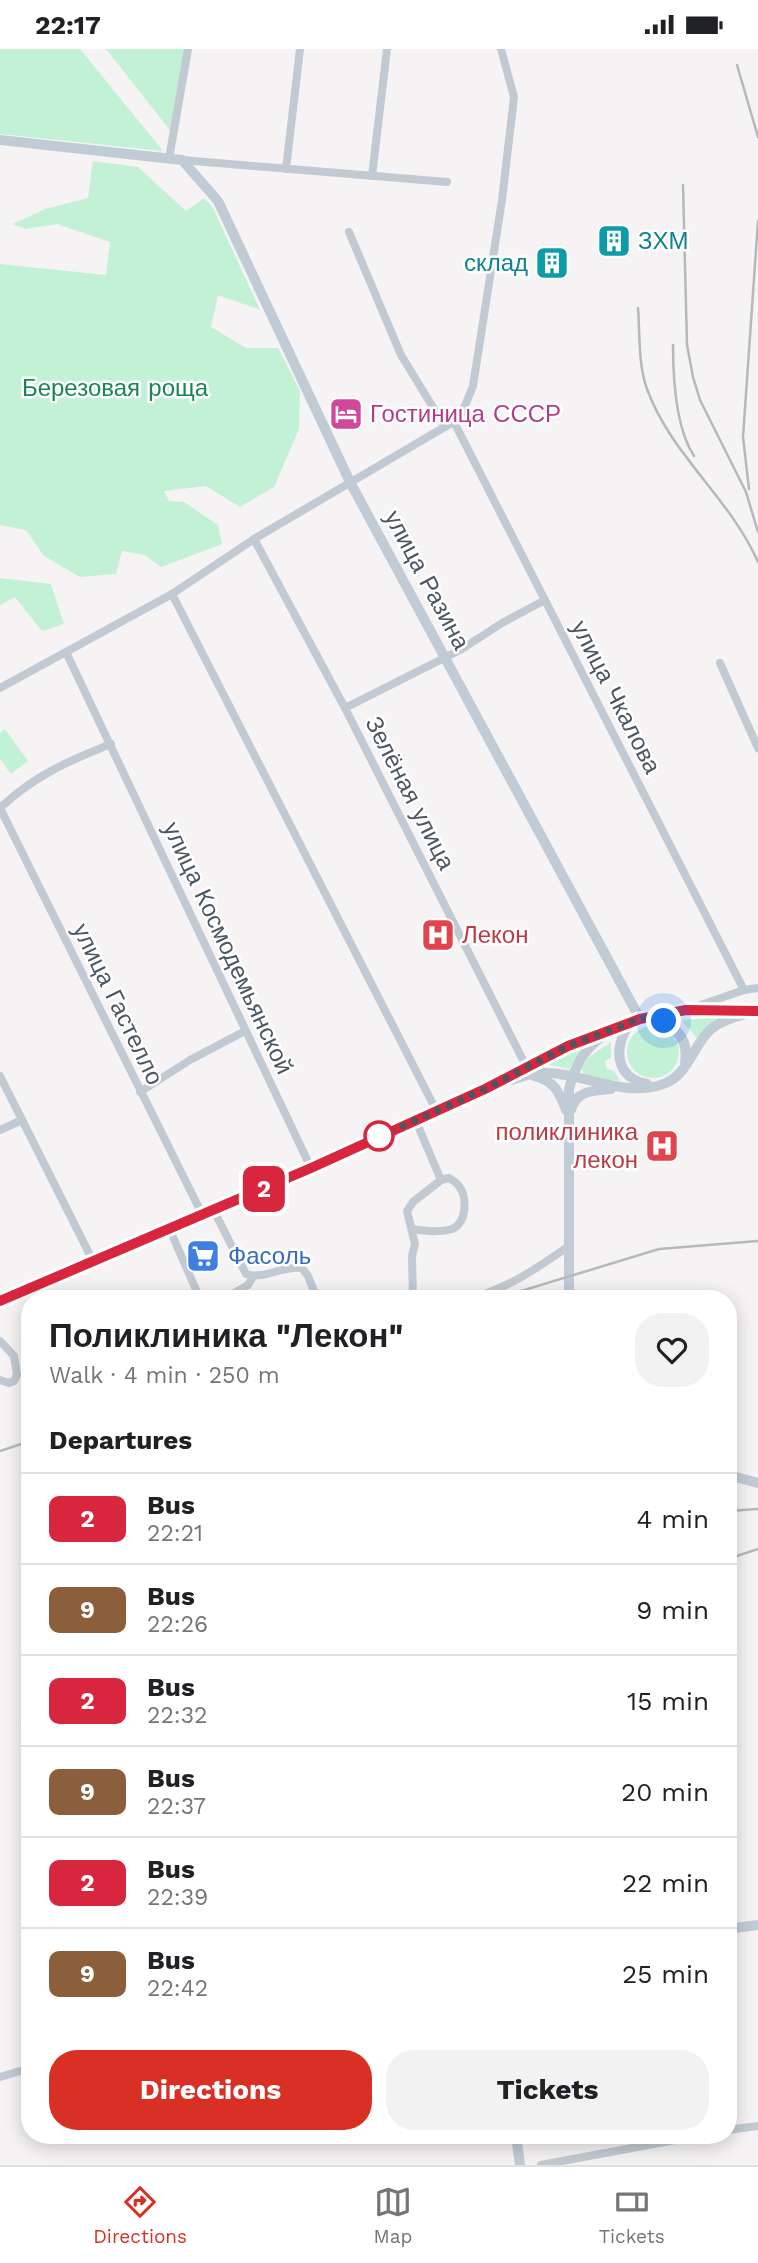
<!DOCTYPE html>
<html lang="en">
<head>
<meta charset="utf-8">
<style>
  body { margin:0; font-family:"Work Sans",sans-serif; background:#f2f2f2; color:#202124; height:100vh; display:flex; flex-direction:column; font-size:26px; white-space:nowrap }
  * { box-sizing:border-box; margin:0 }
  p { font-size:23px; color:#757577 }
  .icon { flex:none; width:38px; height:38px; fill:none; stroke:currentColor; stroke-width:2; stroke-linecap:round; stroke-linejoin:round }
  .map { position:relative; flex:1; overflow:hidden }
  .panel { position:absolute; left:21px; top:1241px; width:716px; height:854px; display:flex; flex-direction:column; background:#fff; border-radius:28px; box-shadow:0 4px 18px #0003 }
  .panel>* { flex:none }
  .badge { padding:0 14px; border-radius:10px; font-size:24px; line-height:46px }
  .you { position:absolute; width:35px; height:35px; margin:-18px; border:5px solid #fff; border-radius:50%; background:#1a73e8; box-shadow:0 0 0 10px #1a73e833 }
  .map>.badge { position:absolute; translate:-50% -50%; box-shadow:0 0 0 4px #fff }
  h2 { padding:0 28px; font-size:26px; line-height:63px }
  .round { display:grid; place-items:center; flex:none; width:74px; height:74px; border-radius:28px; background:#f2f2f2 }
  .head { display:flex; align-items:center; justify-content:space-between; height:119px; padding:0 28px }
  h1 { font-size:33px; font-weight:700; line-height:52px }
  .primary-button { display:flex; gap:14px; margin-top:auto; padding:14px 28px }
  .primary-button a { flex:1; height:80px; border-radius:28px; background:#d93025; color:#fff; font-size:28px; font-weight:700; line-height:80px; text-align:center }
  .primary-button a+a { background:#f2f2f2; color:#202124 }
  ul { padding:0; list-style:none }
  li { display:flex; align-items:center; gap:21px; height:91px; padding:0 28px; border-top:2px solid #e0e0e0 }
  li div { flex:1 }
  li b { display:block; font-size:26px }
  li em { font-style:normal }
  li .badge { min-width:77px; font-weight:700; text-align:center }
  .status { display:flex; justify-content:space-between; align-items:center; height:49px; padding:0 35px; background:#fff; direction:ltr }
  .status svg { height:19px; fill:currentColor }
  .tabs { display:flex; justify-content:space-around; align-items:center; height:98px; border-top:2px solid #e0e0e0; background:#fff; font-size:19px; color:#757577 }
  .tabs a { display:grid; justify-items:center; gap:4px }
  .tabs .on { color:#d93025 }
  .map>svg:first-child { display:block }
</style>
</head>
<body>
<div class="status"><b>22:17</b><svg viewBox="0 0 49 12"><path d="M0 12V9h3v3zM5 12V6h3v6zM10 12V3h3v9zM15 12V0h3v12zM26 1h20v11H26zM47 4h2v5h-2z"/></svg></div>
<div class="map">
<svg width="758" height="2116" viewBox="0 0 758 2116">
  <rect width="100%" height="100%" fill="#f5f3f3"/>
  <!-- green -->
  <g fill="#c3f1d5">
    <path d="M0,0H80L163,102L0,85Z"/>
    <path d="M106,0H185L173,85Z"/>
    <path d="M93,112L138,118L186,162L204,149L213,159L260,261L218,246L211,278L246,299H278L300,342L299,380L274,438L240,458L206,437L164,442L169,452L184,453L218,476L222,495L161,518L145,506L122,502L116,525L80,528L44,507L26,481L0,476V215L106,226L110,193L57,175L25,180L13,175L45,160L88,149Z"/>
    <path d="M0,529L51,535L64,575L42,582L15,548L0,556Z"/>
    <path d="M5,680L28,712L11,725L0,710V684Z"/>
    <path d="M721,967L697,989L682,972Z"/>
    <circle cx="653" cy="1003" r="26"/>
    <path d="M611,993V1009L605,1012L607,1020L614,1022L620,1032L602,1030L584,1025L581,1020L589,1008Z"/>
    <path d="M582,999L569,1020L546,1015Z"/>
  </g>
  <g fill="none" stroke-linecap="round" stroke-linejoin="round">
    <!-- street -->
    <g stroke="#c1cad2" stroke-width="8">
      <path d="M169,110L188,0"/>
      <path d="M182,111L447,133"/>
      <path d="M286,120L300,0"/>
      <path d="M372,127L387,0"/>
      <path d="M349,183L401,306L445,378"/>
      <path d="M454,373L744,941"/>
      <path d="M254,490L345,659L526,1017"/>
      <path d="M172,545L436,1061"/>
      <path d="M66,603L311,1119"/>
      <path d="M720,614L758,699"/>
      <path d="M0,639L172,545L254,490L460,369L473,337L502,151L514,48L501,0"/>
      <path d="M345,659L462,600L502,574L545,551"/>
      <path d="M0,759L203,1167"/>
      <path d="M0,759C34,727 68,712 111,695"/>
      <path d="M692,959L744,941L758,939"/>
      <path d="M0,1027L94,1214"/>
      <path d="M140,1043L190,1011L245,982"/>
      <path d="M0,1081L22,1071"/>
      <path d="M214,1162L246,1225C265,1231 283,1216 302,1219L308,1227L317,1250"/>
      <path d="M413,1180C426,1182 439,1184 452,1180C467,1174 468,1147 458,1136C456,1133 452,1131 449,1129L441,1131"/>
      <path d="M170,1181L200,1250"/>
      <path d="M224,1250L248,1236L253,1228"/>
      <path d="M413,1250L412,1207L415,1195L407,1162L413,1153L441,1131L415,1070"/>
      <path d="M470,1250C512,1237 534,1221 569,1197"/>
      <path d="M0,1292L14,1307L17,1326L14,1332L9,1334L0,1331"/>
      <path d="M0,2028L30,2019"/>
      <path d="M728,2081L758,2077"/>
      <path d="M541,2116L702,2086"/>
    </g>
    <!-- secondary -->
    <g stroke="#c1cbd6" stroke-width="10">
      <path d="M0,91L182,111L218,152L350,433L640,970"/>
      <path d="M654,969C675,976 689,989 685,1013"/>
      <path d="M629,975C614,999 614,1028 647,1035"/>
      <path d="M534,1027C554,1032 559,1042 566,1061"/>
      <path d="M511,1031C523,1027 535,1023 548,1024C586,1025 628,1050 666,1034C688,1025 694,995 711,980C721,972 734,968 746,965"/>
      <path d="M571,1061C576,1041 594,1042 611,1040"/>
      <path d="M569,1250V1040C575,1017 583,1001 603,987"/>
      <path d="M0,1252L94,1214L311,1119L485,1040L568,997L640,970L686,961L758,962"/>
      <path d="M728,1426L758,1434"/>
      <path d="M728,1880L758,1876"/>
      <path d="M516,2086L520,2116"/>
    </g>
    <!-- rail -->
    <g stroke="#b5b8bd" stroke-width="2.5">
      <path d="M737,16L758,88"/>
      <path d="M683,136L687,296L693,328L700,351L746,443L758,483"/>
      <path d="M638,259C640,285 638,315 647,340C671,406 730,449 758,513"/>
      <path d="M673,296C673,329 675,378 694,407"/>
      <path d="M749,440L743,388L758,172"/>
      <path d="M495,1250L659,1200L758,1192"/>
      <path d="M0,1402L30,1392"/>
      <path d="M728,1462L758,1460"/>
      <path d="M728,1510L758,1500"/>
      <path d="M22,1676L30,1673"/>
    </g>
  </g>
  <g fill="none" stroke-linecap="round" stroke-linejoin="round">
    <defs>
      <path id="line" d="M0,1252L311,1119L485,1040L568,997L640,970L686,961L758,962"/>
    </defs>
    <!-- line casing -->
    <use href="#line" stroke="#fff" stroke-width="16"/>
    <!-- line -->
    <use href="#line" stroke="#d7263d" stroke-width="10"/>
    <!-- walk -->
    <path stroke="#4a5661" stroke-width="7" stroke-dasharray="0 12.6" d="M379,1087L374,1090L485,1040L568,997L640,970L652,968L664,972"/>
  </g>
  <!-- icons -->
  <defs>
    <symbol id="building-square" viewBox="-11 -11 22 22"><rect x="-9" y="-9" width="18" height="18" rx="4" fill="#0f9aa8" stroke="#fff"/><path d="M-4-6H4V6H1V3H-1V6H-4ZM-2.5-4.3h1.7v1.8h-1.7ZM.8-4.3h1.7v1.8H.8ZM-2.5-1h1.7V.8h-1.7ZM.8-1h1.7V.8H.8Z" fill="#fff"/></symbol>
    <symbol id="hotel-square" viewBox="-11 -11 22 22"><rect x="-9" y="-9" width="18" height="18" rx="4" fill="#d1479c" stroke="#fff"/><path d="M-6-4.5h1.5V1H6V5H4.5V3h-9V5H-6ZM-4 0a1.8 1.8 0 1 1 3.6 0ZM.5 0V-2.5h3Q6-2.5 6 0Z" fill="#fff"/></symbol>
    <symbol id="hospital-square" viewBox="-11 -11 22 22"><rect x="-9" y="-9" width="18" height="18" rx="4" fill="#e0444e" stroke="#fff"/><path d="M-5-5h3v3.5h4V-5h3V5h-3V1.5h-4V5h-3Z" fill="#fff"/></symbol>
    <symbol id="supermarket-square" viewBox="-11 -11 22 22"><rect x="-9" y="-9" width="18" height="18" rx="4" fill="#3f7fe0" stroke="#fff"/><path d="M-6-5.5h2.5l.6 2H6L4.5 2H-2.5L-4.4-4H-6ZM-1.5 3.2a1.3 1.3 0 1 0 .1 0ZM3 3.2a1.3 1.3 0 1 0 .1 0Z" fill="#fff"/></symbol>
  </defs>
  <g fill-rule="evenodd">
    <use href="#building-square" x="595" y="173" width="38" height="38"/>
    <use href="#building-square" x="533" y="195" width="38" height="38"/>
    <use href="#hotel-square" x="327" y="346" width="38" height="38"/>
    <use href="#hospital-square" x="419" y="867" width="38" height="38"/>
    <use href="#hospital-square" x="643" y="1078" width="38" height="38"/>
    <use href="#supermarket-square" x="184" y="1188" width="38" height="38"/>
  </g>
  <!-- markers -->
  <circle fill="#fff" stroke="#d7263d" stroke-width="3.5" cx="379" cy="1087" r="14"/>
  <g text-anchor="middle" stroke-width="5" stroke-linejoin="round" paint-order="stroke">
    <!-- culture labels -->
    <g font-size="24" fill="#0d838f" stroke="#fff" text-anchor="start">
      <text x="638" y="200">ЗХМ</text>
      <text x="528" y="222" text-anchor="end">склад</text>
    </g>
    <!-- park labels -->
    <g font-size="24" fill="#17864f" stroke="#fff">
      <text x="115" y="347">Березовая роща</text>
    </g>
    <!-- hotel labels -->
    <g font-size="24" fill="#b23c85" stroke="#fff" text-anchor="start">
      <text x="370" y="373">Гостиница СССР</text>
    </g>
    <!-- street labels -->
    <g font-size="24" fill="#4a5661" stroke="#fff">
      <text transform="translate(427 531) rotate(62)" y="8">улица Разина</text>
      <text transform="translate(616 648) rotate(63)" y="8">улица Чкалова</text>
      <text transform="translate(410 744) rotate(63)" y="8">Зелёная улица</text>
      <text transform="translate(228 899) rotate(65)" y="8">улица Космодемьянской</text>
      <text transform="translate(118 955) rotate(64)" y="8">улица Гастелло</text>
    </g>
    <!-- health labels -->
    <g font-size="24" fill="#be3a42" stroke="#fff" text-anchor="start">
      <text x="462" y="894">Лекон</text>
      <text x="638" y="1091" text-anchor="end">поликлиника<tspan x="638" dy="28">лекон</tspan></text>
    </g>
    <!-- shop labels -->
    <g font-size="24" fill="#366cbe" stroke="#fff" text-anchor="start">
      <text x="228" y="1215">Фасоль</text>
    </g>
  </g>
</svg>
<div class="you" style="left:664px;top:972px"></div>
<b class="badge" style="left:264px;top:1140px;background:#d7263d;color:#fff">2</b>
<section class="panel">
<div class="head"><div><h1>Поликлиника &quot;Лекон&quot;</h1><p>Walk · 4 min · 250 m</p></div><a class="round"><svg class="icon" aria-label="heart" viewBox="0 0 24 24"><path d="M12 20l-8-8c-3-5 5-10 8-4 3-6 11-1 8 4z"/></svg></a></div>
<h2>Departures</h2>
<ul>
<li><span class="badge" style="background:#d7263d;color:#fff">2</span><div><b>Bus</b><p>22:21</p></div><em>4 min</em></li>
<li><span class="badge" style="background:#8b5e3c;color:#fff">9</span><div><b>Bus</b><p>22:26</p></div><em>9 min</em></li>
<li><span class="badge" style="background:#d7263d;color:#fff">2</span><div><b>Bus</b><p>22:32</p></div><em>15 min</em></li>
<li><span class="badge" style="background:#8b5e3c;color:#fff">9</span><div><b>Bus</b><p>22:37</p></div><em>20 min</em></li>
<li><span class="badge" style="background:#d7263d;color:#fff">2</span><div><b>Bus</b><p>22:39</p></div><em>22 min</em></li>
<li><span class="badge" style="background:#8b5e3c;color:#fff">9</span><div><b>Bus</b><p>22:42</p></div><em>25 min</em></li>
</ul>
<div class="primary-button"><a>Directions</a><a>Tickets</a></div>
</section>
</div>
<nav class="tabs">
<a class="on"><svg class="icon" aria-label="directions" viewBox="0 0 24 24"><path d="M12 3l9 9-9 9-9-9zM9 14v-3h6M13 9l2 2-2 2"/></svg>Directions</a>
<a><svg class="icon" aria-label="map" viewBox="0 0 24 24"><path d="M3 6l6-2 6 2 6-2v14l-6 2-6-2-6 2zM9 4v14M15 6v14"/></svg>Map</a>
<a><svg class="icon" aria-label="tickets" viewBox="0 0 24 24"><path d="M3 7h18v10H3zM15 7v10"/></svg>Tickets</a>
</nav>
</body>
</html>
